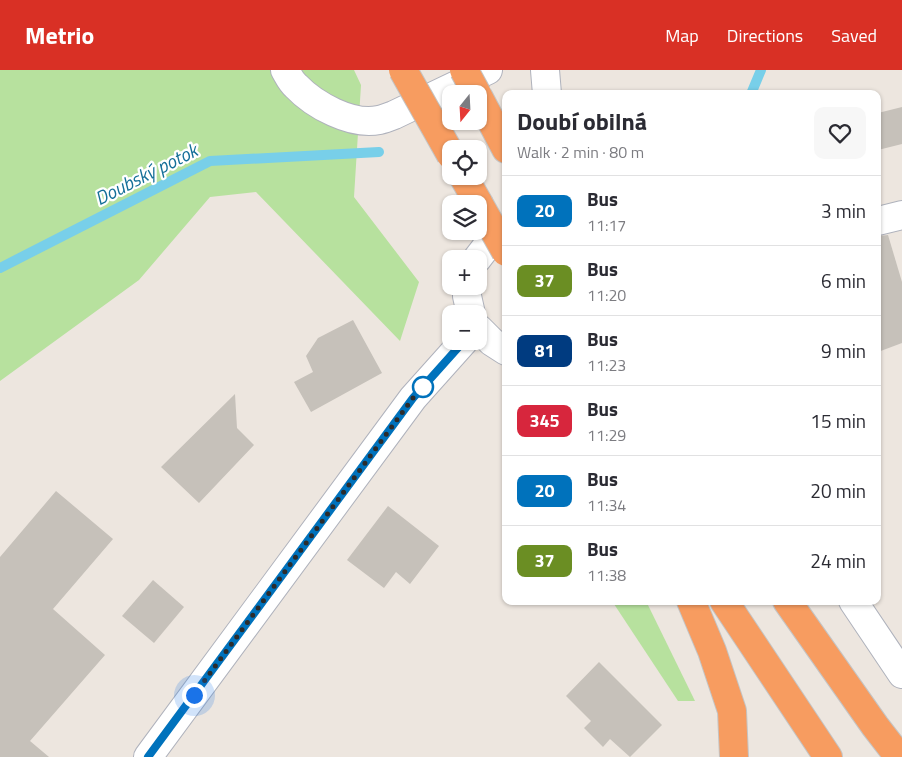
<!DOCTYPE html>
<html lang="en">
<head>
<meta charset="utf-8">
<style>
  body { margin:0; font-family:"Titillium Web",sans-serif; background:#f7f7f7; color:#2b2b33; height:100vh; display:flex; flex-direction:column; font-size:19px; white-space:nowrap }
  * { box-sizing:border-box; margin:0 }
  p { font-size:16px; color:#7c7c81 }
  .icon { flex:none; width:28px; height:28px; fill:none; stroke:currentColor; stroke-width:2; stroke-linecap:round; stroke-linejoin:round }
  .map { position:relative; flex:1; overflow:hidden }
  .details { position:absolute; left:502px; top:20px; width:379px; height:515px; display:flex; flex-direction:column; background:#fff; border-radius:10px; box-shadow:0 1px 4px #0004 }
  .details>* { flex:none }
  .badge { padding:0 10px; border-radius:8px; font-size:18px; line-height:32px }
  .needle { width:32px; rotate:198deg }
  .controls { position:absolute; left:442px; top:15px; display:grid; gap:10px }
  .controls a { display:grid; place-items:center; width:45px; height:45px; border-radius:10px; background:#fff; box-shadow:0 1px 4px #0004; font-size:25px }
  .you { position:absolute; width:25px; height:25px; margin:-12px; border:4px solid #fff; border-radius:50%; background:#1a73e8; box-shadow:0 0 0 8px #1a73e833 }
  .map>.badge { position:absolute; translate:-50% -50%; box-shadow:0 0 0 2px #fff }
  .round { display:grid; place-items:center; flex:none; width:52px; height:52px; border-radius:10px; background:#f7f7f7 }
  .summary { display:flex; align-items:center; justify-content:space-between; height:85px; padding:0 15px }
  h1 { font-size:24px; font-weight:700; line-height:38px }
  ul { padding:0; list-style:none }
  li { display:flex; align-items:center; gap:15px; height:70px; padding:0 15px; border-top:1px solid #e1e1e2 }
  li div { flex:1 }
  li b { display:block; font-size:19px }
  li em { font-style:normal }
  li .badge { min-width:55px; font-weight:700; text-align:center }
  header { display:flex; align-items:center; gap:30px; box-sizing:border-box; height:70px; padding:0 25px; background:#d93025; color:#fff }
  header strong { font-size:24px }
  nav { display:flex; gap:28px; margin-inline-start:auto; font-size:18px }
  .map>svg:first-child { display:block }
</style>
</head>
<body>
<header>
<strong>Metrio</strong>
<nav><a>Map</a><a>Directions</a><a>Saved</a></nav>
</header>
<div class="map">
<svg width="902" height="687" viewBox="0 0 902 687">
  <rect width="100%" height="100%" fill="#ede6df"/>
  <!-- green -->
  <g fill="#b7e19e">
    <path d="M0,0H354L361,15L354,127L419,212L400,271L256,122L210,127L139,210L0,311Z"/>
    <path d="M612,531H646L695,631H678Z"/>
  </g>
  <g fill="none" stroke-linecap="round" stroke-linejoin="round">
    <!-- stream -->
    <g stroke="#78cfe9" stroke-width="10">
      <path d="M751,24L761,0"/>
      <path d="M0,198L210,91L379,82"/>
    </g>
  </g>
  <!-- building -->
  <g fill="#c6c1ba">
    <path d="M902,37V74L878,80V43Z"/>
    <path d="M888,165L902,212V273L878,282V166Z"/>
    <path d="M353,250L382,303L311,342L294,312L313,302L306,286L318,268Z"/>
    <path d="M235,324L237,358L254,375L199,433L161,397Z"/>
    <path d="M56,421L113,469L53,539L105,585L30,671L49,687H0V487Z"/>
    <path d="M388,436L439,476L410,514L396,502L384,518L347,490Z"/>
    <path d="M153,510L184,537L154,573L122,546Z"/>
    <path d="M599,592L662,655L630,687L610,669L603,677L584,658L591,651L566,626Z"/>
  </g>
  <g fill="none" stroke-linecap="round" stroke-linejoin="round">
    <defs>
      <g id="street">
        <path d="M285,0C288,5 291,12 296,16C314,35 352,56 379,50C384,49 389,47 394,45L488,0"/>
        <path d="M853,531L902,604"/>
      </g>
      <g id="secondary">
        <path d="M545,0L547,24"/>
        <path d="M878,151L902,145"/>
        <path d="M477,189L487,176L506,164"/>
        <path d="M467,216V226L471,244"/>
        <path d="M479,259L492,272L506,281"/>
        <path d="M148,687L413,328L464,271"/>
      </g>
      <g id="highway">
        <path d="M479,28L506,79"/>
        <path d="M463,106L479,134"/>
        <path d="M691,531L712,581L732,641L734,687"/>
        <path d="M724,531L828,687"/>
        <path d="M787,531L875,656L899,687"/>
      </g>
    </defs>
    <!-- street casing -->
    <use href="#street" stroke="#afb2bc" stroke-width="30"/>
    <!-- secondary casing -->
    <use href="#secondary" stroke="#afb2bc" stroke-width="30"/>
    <!-- highway casing -->
    <use href="#highway" stroke="#c4c4c4" stroke-width="30"/>
    <!-- street -->
    <use href="#street" stroke="#fff" stroke-width="28"/>
    <!-- secondary -->
    <use href="#secondary" stroke="#fff" stroke-width="28"/>
    <!-- highway -->
    <use href="#highway" stroke="#f79c60" stroke-width="28"/>
    <defs>
      <g id="highway-bridge">
        <path d="M403,0L451,85"/>
        <path d="M464,0L477,24"/>
        <path d="M479,134L506,182"/>
      </g>
    </defs>
    <!-- highway-bridge casing -->
    <use href="#highway-bridge" stroke="#c4c4c4" stroke-width="30" stroke-linecap="butt"/>
    <!-- highway-bridge -->
    <use href="#highway-bridge" stroke="#f79c60" stroke-width="28"/>
  </g>
  <g fill="none" stroke-linecap="round" stroke-linejoin="round">
    <defs>
      <path id="line" d="M148,687L413,328L464,271"/>
    </defs>
    <!-- line casing -->
    <use href="#line" stroke="#fff" stroke-width="11"/>
    <!-- line -->
    <use href="#line" stroke="#0072bc" stroke-width="8"/>
    <!-- walk -->
    <path stroke="#2c2c2c" stroke-width="5" stroke-dasharray="0 9" d="M194,625L413,328L426,314L423,317"/>
  </g>
  <!-- markers -->
  <circle fill="#fff" stroke="#0072bc" stroke-width="2.5" cx="423" cy="317" r="10"/>
  <g text-anchor="middle" stroke-width="4.5" stroke-linejoin="round" paint-order="stroke">
    <!-- water labels -->
    <g font-size="19" font-style="italic" fill="#146f98" stroke="#fff">
      <text transform="translate(146 104) rotate(-27)" y="7">Doubský potok</text>
    </g>
  </g>
</svg>
<div class="controls">
<a><svg class="needle" viewBox="-14 -14 28 28"><path d="M0-13l5 13h-10z" fill="#e53935"/><path d="M0 13l5-13h-10z" fill="#7c7c81"/></svg></a>
<a><svg class="icon" aria-label="locate" viewBox="0 0 24 24"><circle cx="12" cy="12" r="6"/><path d="M12 2v4M12 18v4M2 12h4M18 12h4"/></svg></a>
<a><svg class="icon" aria-label="layers" viewBox="0 0 24 24"><path d="M12 4l9 5-9 5-9-5zM3 14l9 5 9-5"/></svg></a>
<a>+</a>
<a>−</a>
</div>
<div class="you" style="left:194px;top:625px"></div>
<section class="details">
<div class="summary"><div><h1>Doubí obilná</h1><p>Walk · 2 min · 80 m</p></div><a class="round"><svg class="icon" aria-label="heart" viewBox="0 0 24 24"><path d="M12 20l-8-8c-3-5 5-10 8-4 3-6 11-1 8 4z"/></svg></a></div>
<ul>
<li><span class="badge" style="background:#0072bc;color:#fff">20</span><div><b>Bus</b><p>11:17</p></div><em>3 min</em></li>
<li><span class="badge" style="background:#6b8e23;color:#fff">37</span><div><b>Bus</b><p>11:20</p></div><em>6 min</em></li>
<li><span class="badge" style="background:#003b80;color:#fff">81</span><div><b>Bus</b><p>11:23</p></div><em>9 min</em></li>
<li><span class="badge" style="background:#d7263d;color:#fff">345</span><div><b>Bus</b><p>11:29</p></div><em>15 min</em></li>
<li><span class="badge" style="background:#0072bc;color:#fff">20</span><div><b>Bus</b><p>11:34</p></div><em>20 min</em></li>
<li><span class="badge" style="background:#6b8e23;color:#fff">37</span><div><b>Bus</b><p>11:38</p></div><em>24 min</em></li>
</ul>
</section>
</div>
</body>
</html>
